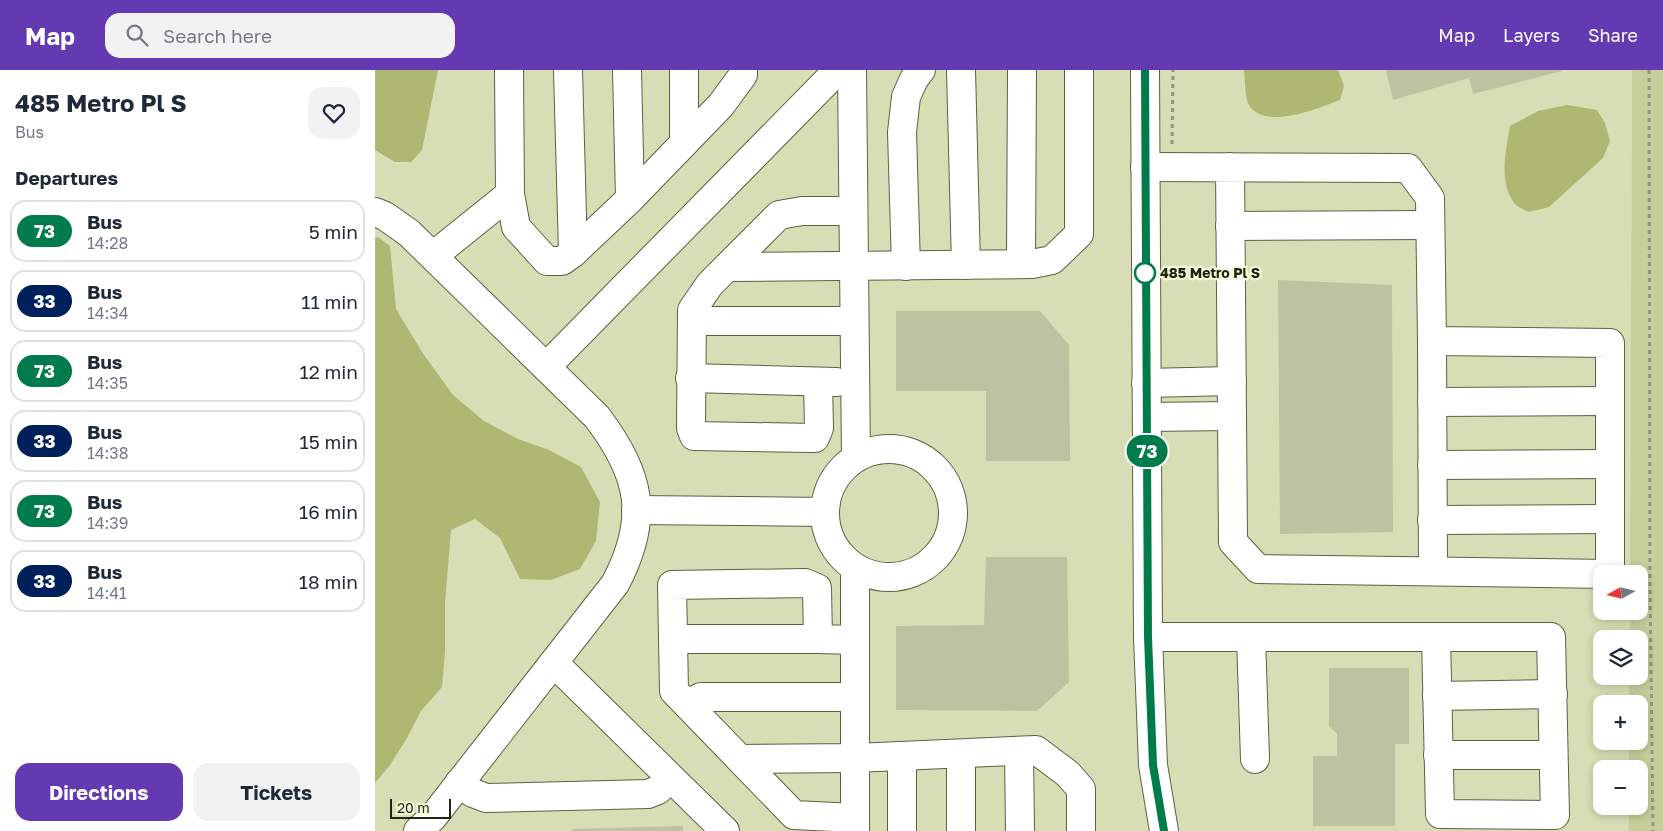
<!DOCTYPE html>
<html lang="en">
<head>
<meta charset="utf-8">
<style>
  body { margin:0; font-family:"Golos Text",sans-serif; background:#f2f2f3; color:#1f2937; height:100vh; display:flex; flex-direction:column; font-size:19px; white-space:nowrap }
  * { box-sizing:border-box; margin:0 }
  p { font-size:16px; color:#747a83 }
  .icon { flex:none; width:28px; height:28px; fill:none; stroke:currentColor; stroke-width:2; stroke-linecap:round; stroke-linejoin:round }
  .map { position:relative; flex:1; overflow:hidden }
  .drawer { display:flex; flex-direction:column; background:#fff; width:375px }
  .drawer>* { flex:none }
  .badge { padding:0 10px; border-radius:16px; font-size:18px; line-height:32px }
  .needle { width:32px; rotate:262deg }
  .tools { position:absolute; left:1218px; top:495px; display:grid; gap:10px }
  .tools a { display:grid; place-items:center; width:55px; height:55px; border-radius:10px; background:#fff; box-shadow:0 2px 8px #0003; font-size:25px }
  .scale { position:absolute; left:15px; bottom:12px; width:61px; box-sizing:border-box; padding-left:5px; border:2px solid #232418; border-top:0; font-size:14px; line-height:18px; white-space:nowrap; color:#232418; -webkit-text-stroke:4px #f4f9d6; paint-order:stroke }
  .map>.badge { position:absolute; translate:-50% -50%; box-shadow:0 0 0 2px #fff }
  h2 { padding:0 15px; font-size:19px; line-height:45px }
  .round { display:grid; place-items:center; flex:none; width:52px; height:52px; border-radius:15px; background:#f2f2f3 }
  .summary { display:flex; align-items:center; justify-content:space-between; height:85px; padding:0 15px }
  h1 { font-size:24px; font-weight:700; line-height:38px }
  .action { display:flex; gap:10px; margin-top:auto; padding:10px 15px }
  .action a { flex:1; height:58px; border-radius:15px; background:#643ab2; color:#fff; font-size:20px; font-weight:700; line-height:58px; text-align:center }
  .action a+a { background:#f2f2f3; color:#1f2937 }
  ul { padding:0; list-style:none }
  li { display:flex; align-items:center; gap:15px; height:62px; margin:0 10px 8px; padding:0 5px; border:2px solid #e0e1e3; border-radius:15px }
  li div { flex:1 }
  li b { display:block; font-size:19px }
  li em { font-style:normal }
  li .badge { min-width:55px; font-weight:700; text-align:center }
  header { display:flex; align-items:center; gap:30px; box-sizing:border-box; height:70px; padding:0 25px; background:#643ab2; color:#fff }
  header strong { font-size:24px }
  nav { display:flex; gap:28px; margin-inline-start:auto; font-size:18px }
  .search { width:350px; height:45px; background:#f2f2f3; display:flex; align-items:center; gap:12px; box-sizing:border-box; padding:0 18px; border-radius:15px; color:#747a83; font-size:19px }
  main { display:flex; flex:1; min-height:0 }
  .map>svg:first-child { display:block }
</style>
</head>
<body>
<header>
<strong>Map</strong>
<div class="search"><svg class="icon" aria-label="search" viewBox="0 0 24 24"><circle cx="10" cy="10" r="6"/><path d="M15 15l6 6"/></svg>Search here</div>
<nav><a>Map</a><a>Layers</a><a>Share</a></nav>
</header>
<main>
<section class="drawer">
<div class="summary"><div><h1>485 Metro Pl S</h1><p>Bus</p></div><a class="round"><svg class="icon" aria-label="heart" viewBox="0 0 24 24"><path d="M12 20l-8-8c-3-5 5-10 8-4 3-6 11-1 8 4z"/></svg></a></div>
<h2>Departures</h2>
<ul>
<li><span class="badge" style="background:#007b4b;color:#fff">73</span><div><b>Bus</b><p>14:28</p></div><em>5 min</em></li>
<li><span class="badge" style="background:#00205b;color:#fff">33</span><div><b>Bus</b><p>14:34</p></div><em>11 min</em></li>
<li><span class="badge" style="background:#007b4b;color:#fff">73</span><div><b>Bus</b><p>14:35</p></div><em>12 min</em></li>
<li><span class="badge" style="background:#00205b;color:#fff">33</span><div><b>Bus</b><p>14:38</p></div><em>15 min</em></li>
<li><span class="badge" style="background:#007b4b;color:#fff">73</span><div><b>Bus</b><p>14:39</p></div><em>16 min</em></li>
<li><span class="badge" style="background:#00205b;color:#fff">33</span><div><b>Bus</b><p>14:41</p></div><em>18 min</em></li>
</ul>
<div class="action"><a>Directions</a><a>Tickets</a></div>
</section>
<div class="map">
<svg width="1288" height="761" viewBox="0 0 1288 761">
  <rect width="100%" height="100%" fill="#e6ecc9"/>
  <!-- built -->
  <path fill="#d7deb5" d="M0,0H1257L1255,504H1226V541H1255V569H1226V606H1254V634H1226V671H1254V699H1226V736H1254V761H0Z"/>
  <!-- green -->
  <path fill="#c6ce9c" d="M1257,0H1288V761H1254V736H1264V699H1254V671H1264V634H1254V606H1264V569H1255V541H1264V504H1255Z"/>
  <!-- water -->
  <g fill="#afb872">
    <path d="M0,0H63L47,80L36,92H20L0,80Z"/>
    <path d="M869,0H963L969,16L965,30C944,38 890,61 874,35C870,28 870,8 869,0Z"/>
    <path d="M1192,35L1222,40L1230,53L1235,71L1228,88L1174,137L1154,142C1149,140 1143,137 1140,134C1123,112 1131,81 1135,56L1163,41Z"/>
    <path d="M3,167L15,176L21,239L49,285L78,325L109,351L143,369L174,380L206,397L225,432L221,471L205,499L176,510L145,509L125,468L100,449L76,460L70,533V582L67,617L46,641L32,668L15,695L0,713V168Z"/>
  </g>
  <!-- building -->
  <g fill="#bdc2a1">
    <path d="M1011,0H1187V1L1098,24L1094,8L1018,30Z"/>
    <path d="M903,210L1017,215L1018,462L905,464Z"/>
    <path d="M521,241H665L694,275L695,391H611V321H521Z"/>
    <path d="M611,487H692L694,612L662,641L521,640V556L609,555Z"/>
    <path d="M954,598H1034V674H1020V756H938V686H962V664L954,656Z"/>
    <path d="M308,756V761H197V759Z"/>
  </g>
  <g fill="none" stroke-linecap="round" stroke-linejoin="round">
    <defs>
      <g id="minor">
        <path d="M193,0L198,183"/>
        <path d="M252,0L255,129"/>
        <path d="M477,0L481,388"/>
        <path d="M586,0L591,195"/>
        <path d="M770,0L773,567L778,695L789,761"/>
        <path d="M309,73V0"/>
        <path d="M770,97L1033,98L1055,128L1057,271L1235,273V504L883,499L858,472L855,97"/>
        <path d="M135,124L141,157L172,191H187L198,183L255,129L346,35L368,5V0"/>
        <path d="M0,142L10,146L34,163L222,347C266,405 275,448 240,514L58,747L43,761"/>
        <path d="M855,156L1055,155"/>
        <path d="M58,186L135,124L134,0"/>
        <path d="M646,194L647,0"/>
        <path d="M531,196L527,62L531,27L539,9L546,0"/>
        <path d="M353,197L657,194L677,190L704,164V0"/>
        <path d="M317,251H479"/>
        <path d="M1057,271L1058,501"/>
        <path d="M171,297L463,0"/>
        <path d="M315,308L461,312"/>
        <path d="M443,312L444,358L440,368L319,366L316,358L317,240L335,214L404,145L427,141H478"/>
        <path d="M771,313L857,311"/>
        <path d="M1057,332L1235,331"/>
        <path d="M772,347L856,346"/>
        <circle cx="514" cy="443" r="64"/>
        <path d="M1057,395L1235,394"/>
        <path d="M261,440L450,442"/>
        <path d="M1057,450L1235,449"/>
        <path d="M480,499V761"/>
        <path d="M773,567H1176L1180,745L1065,744L1061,567"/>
        <path d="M876,567L880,689"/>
        <path d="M298,569H443"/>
        <path d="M179,593L350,761"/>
        <path d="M1062,626L1178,624"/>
        <path d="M312,634L326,627H480"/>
        <path d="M644,681L645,761"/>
        <path d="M586,684V761"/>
        <path d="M1063,685H1178"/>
        <path d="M527,686V761"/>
        <path d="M365,689L480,688L661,680L693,704L706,719V761"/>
        <path d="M84,713L98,723L111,728L273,724L283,720L295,708"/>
        <path d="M480,748L419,745L299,621L297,515L430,513L442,518L443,569L480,570"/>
      </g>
    </defs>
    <!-- minor casing -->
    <use href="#minor" stroke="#5d6143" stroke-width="30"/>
    <!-- path -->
    <g stroke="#92967d" stroke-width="3" stroke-dasharray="4 4" stroke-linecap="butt">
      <path d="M1274,0L1275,512L1278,761"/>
      <path d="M797,74L798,0"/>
    </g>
    <!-- minor -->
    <use href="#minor" stroke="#fff" stroke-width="28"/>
  </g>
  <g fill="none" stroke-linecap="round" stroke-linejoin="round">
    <defs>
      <path id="line" d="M770,0L773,567L778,695L789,761"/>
    </defs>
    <!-- line casing -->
    <use href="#line" stroke="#fff" stroke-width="11"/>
    <!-- line -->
    <use href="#line" stroke="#007b4b" stroke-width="8"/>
  </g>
  <!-- markers -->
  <circle fill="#fff" stroke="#007b4b" stroke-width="2.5" cx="770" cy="203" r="10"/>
  <g text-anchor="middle" stroke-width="4.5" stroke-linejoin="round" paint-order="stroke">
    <!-- stop labels -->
    <g font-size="14" font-weight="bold" fill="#232418" stroke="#f4f9d6" text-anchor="start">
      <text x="785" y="208">485 Metro Pl S</text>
    </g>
  </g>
</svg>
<div class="tools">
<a><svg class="needle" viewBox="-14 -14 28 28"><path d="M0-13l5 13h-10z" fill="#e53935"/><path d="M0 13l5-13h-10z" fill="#747a83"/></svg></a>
<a><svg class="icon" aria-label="layers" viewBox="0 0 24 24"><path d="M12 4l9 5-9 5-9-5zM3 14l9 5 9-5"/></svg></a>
<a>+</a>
<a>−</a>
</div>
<div class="scale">20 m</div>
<b class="badge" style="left:772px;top:381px;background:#007b4b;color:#fff">73</b>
</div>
</main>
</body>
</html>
